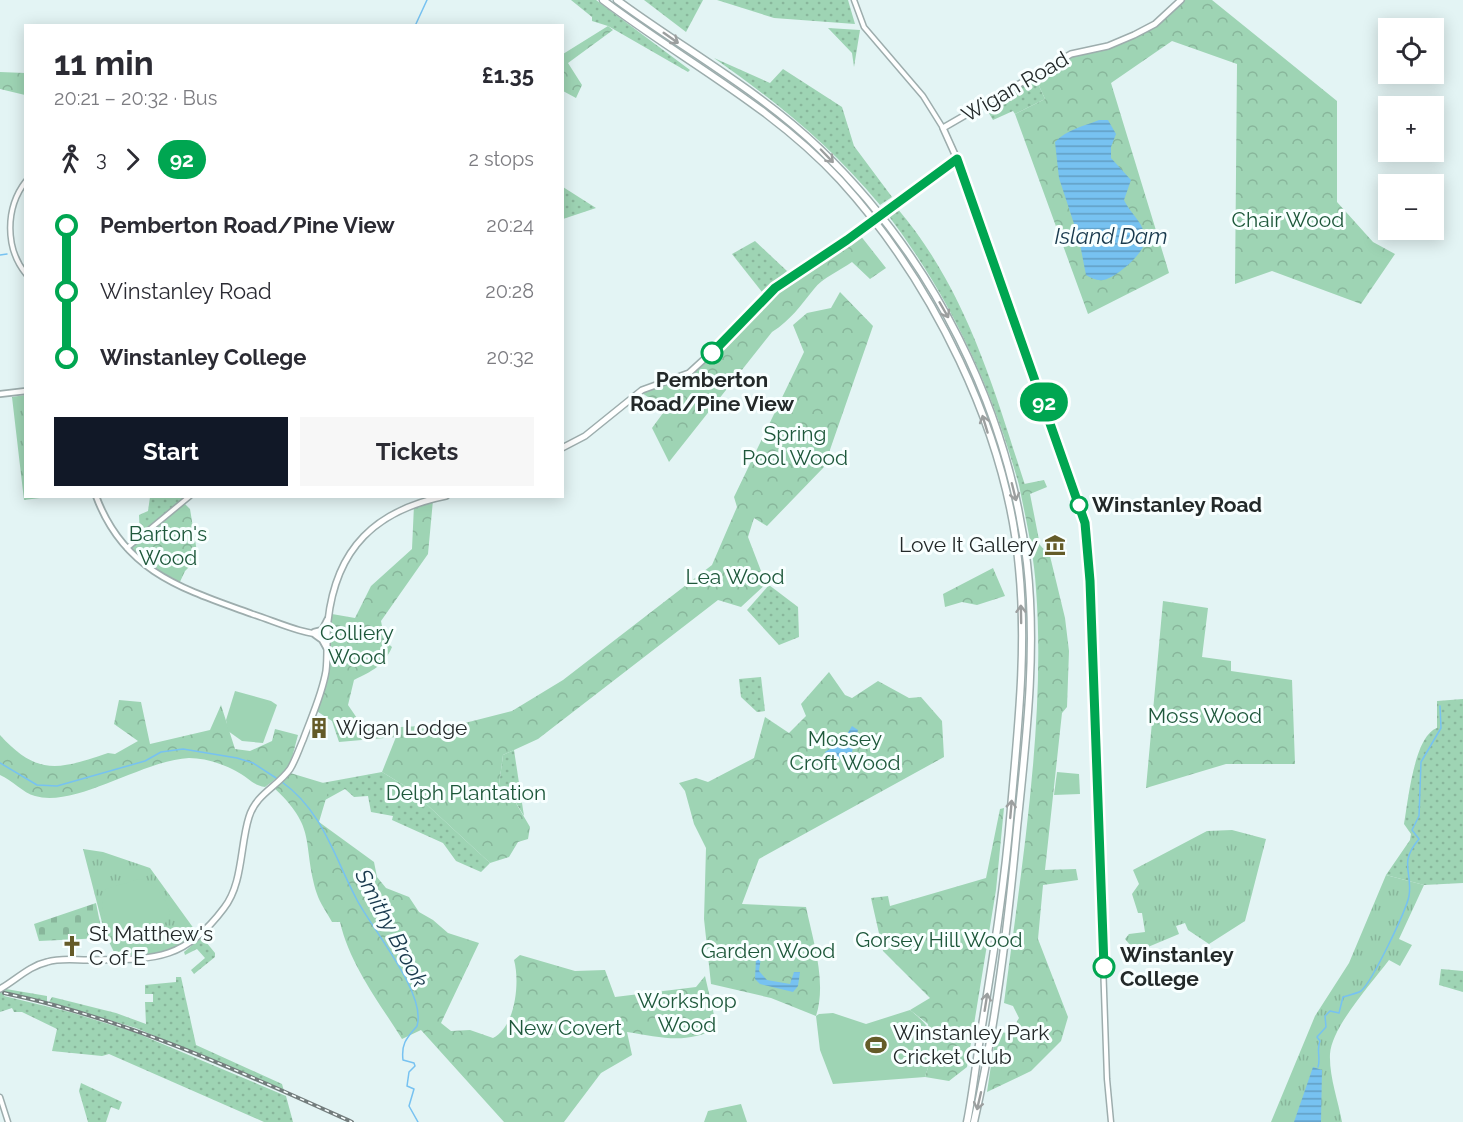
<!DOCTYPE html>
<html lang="en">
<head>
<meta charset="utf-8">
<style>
  body { margin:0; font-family:Raleway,sans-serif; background:#f7f7f7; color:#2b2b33; height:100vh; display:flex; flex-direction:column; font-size:22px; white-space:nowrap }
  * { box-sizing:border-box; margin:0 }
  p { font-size:20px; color:#7c7c81 }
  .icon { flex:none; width:33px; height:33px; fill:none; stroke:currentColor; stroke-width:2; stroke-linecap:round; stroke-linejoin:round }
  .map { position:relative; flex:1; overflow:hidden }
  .side { position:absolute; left:24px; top:24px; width:540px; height:474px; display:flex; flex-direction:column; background:#fff; border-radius:0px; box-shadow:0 3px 15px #0003 }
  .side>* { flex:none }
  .badge { padding:0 12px; border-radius:20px; font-size:21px; line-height:39px }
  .tools { position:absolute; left:1378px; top:18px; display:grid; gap:12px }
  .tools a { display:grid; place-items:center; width:66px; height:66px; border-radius:0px; background:#fff; box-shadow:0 3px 15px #0003; font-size:30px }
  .map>.badge { position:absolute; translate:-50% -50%; box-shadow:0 0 0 3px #fff }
  .legs { display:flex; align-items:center; gap:9px; height:66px; padding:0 30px; font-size:20px }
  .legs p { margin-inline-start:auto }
  .overview { display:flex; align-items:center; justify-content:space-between; height:102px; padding:0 30px }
  h1 { font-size:33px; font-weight:700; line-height:45px }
  .button { display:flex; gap:12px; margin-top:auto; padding:12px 30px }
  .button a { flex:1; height:69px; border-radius:0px; background:#111827; color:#fff; font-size:24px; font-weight:700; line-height:69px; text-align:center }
  .button a+a { background:#f7f7f7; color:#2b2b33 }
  ul { padding:0 30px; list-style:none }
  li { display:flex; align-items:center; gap:21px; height:66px; font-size:22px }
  li i { display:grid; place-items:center; width:9px; height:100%; margin:0 8px; background:currentColor }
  li i::after { content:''; width:15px; height:15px; margin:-8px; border:4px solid; border-radius:50%; background:#fff }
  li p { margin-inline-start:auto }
  li:first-child i { background:linear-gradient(#0000 50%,currentColor 0) }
  li:last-child i { background:linear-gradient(currentColor 50%,#0000 0) }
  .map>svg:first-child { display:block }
</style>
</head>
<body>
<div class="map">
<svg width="1463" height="1122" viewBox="0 0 1463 1122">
  <defs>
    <pattern id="grass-dots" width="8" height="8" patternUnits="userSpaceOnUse" patternTransform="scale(1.5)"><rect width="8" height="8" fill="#9ed4b4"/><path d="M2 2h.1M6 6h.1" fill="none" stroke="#88b69b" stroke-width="1.8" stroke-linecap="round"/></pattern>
    <pattern id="forest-crowns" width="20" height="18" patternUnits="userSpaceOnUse" patternTransform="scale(1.5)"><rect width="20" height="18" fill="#9ed4b4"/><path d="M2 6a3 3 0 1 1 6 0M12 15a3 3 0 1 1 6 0" fill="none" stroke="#88b69b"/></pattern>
    <pattern id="cemetery-stones" width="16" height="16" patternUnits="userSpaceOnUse" patternTransform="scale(1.5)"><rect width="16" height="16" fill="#9ed4b4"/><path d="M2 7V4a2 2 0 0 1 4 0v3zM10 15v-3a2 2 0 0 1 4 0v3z" fill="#88b69b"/></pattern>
    <pattern id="park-tufts" width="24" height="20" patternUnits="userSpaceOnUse" patternTransform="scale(1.5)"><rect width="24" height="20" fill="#9ed4b4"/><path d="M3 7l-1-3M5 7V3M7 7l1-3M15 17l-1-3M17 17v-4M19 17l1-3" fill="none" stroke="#88b69b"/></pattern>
    <pattern id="water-rules" width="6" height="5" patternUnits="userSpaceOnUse" patternTransform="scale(1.5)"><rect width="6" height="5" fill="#77c2f1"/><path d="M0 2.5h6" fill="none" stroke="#619ec3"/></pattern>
  </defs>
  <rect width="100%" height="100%" fill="#e3f4f4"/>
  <!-- grass -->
  <g fill="url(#grass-dots)">
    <path d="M571,0H596L690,70L688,72L608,26L592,21V17Z"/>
    <path d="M644,0H703L686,32Z"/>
    <path d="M717,0H848L855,24L774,18Z"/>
    <path d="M828,28L860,30L854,67L852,53Z"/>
    <path d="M714,58L770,83L783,69L842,107L854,146L892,197L880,205C830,145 778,103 714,58Z"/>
    <path d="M1035,77L1045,99L1015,114L1013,111L993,120L984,105Z"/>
    <path d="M563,187L596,208L563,219Z"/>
    <path d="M897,208C966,289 993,386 1025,485H1019C992,387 950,297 888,215Z"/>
    <path d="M755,241L787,271L762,292L732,254Z"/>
    <path d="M150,497H190L140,538L139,515L148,511Z"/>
    <path d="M769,585L798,607L799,637L779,645L747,610Z"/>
    <path d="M761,677L765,711L757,712L741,697L739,679Z"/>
    <path d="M1463,699V883L1424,885L1386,875L1410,840L1411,834L1404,824C1408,802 1414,736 1437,728V701Z"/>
    <path d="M514,750L524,816L510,793H498L503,755Z"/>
    <path d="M382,772L410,789L490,863L481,872L456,861L443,843L392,820L393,816L371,812L368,796L354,797L345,789L325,800L329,786L322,783Z"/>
    <path d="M202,937L215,953V957L194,974L191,970L205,958L197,949L185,955L184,952Z"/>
    <path d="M1441,969L1463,971V992L1439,985Z"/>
    <path d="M176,977H181L196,1045L282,1084L284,1091L136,1028L49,1002L52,997L116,1013L146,1024L145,1002H153V994H145V985L176,982Z"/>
    <path d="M6,989L47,996V1002L5,992L4,996L70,1012L134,1032L286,1096L293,1122H264L109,1054L102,1056L52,1051L57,1029L22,1012H14L12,1008L0,1012V993Z"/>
    <path d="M81,1083L122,1102L119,1110L111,1107L106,1122H88L79,1091Z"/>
  </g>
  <!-- forest -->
  <g fill="url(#forest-crowns)">
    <path d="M1185,0H1212L1337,101V202L1373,242L1395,254L1361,304L1272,271L1235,284L1237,64L1172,41L1111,83L1169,273L1088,314L1015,114L1045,99L1035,77L1070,52L1109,44L1156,24Z"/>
    <path d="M608,26L613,30L568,63L582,85L576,98L563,91V54Z"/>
    <path d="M0,72L25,73V95L0,89Z"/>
    <path d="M860,235L886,268L870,279L852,262C841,270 822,278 814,289C800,306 791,320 772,332L669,462L652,428L666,409L642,393L690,375L775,290Z"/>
    <path d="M840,292L873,326L824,467L767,526L754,518L748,537L766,584L741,607L718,600L538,739L503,755L498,793H510L530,827L528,839L518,842L509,857L490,863L410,789L382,772L396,737L339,742L332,721L315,710L328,675L332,614L355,618L371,586L412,549L414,505L433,500L428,554L381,621L385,641L392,647C384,666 372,671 354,680L348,705L361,724L401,727L461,724L512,711L563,680L712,565L737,507L734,497L804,352L793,325L807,313L831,308Z"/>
    <path d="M1044,480L1047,487L1030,494L1040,545L1050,556L1065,618L1069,651L1067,707L1062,713L1045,870L1076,869L1078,880L1043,885L1038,939L1068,1017L1061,1041L1031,1071L987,1092L996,1032L1010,1033L1019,1018L1013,1006L1004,1003C1021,870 1046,722 1036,589C1034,554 1026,520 1019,485Z"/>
    <path d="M181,500L190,509L198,558L185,571L179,584L149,567L127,545Z"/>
    <path d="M993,568L1005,596L977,605L962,602L945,607L943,594Z"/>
    <path d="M1163,601L1208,608L1202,657L1231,661V671L1292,680L1295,764H1226L1146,788Z"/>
    <path d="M829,672L845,695L852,698L878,681L909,698L921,697L942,721L944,757L759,859L742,904L806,907C813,941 827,982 816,1016L771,998L711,984L704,919L706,848L694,824L685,791L679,783L696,778L708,782L754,758L765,717L789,733L806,716L801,704Z"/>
    <path d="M119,700L141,702L150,744L210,730L221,705L235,749L250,751L272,741L275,729L298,735L289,769L265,787C255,786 249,779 241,774C227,765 206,758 189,758C143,760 76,808 35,796C23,793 12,780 0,775V735C38,777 60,769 108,753L115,754L138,741L114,724Z"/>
    <path d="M287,772L330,785L319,822L374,862L377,877L386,888L409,897L419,912L433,920L448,933L479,943L441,1023L451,1031L470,1030L493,1038C516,1027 520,981 514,960L520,955L575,971L605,970L615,997L696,987L705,976L717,1028C685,1045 661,1037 627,1032L632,1055L601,1073L564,1122H504L421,1030L402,1039C379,1002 350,965 340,922H332C327,913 320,903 317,894C301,842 319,829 272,786Z"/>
    <path d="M1004,808L996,890L967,1067L949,1081L925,1077L932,1055L928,1024L910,1010L930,998L883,951L871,898L888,896L890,906L986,878L1000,809Z"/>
    <path d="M741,1104L747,1122H704L708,1111Z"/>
  </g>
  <!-- cemetery -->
  <path fill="url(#cemetery-stones)" d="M96,903L103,938L39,941L34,924Z"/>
  <!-- park -->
  <g fill="url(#park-tufts)">
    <path d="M25,395L26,496L48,497L24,500L12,397Z"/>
    <path d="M1232,830L1266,839L1245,921L1209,944L1188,930L1185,923L1176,926L1179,934L1136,952L1125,939L1129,934L1145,932L1142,913H1138L1132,894L1139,884L1133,870L1207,831Z"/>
    <path d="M83,849L103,852L150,868L197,933C175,956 147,954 116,956L105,934Z"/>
    <path d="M1386,875L1424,885L1399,939L1412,945L1400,966L1389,960C1372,983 1332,1026 1330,1054C1329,1076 1338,1100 1342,1122H1271L1315,1016L1349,963Z"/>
  </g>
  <!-- pitch -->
  <g fill="#9ed4b4">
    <path d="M235,691L271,701L277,705L263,743L242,741L228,731L226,720Z"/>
    <path d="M1057,772L1079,774L1080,794L1054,795Z"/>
    <path d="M140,879C155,883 168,900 170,915L158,935L122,939C107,930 101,911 102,894L106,889Z"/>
    <path d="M910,1010C940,1034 936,1042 925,1077L833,1084L820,1050L816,1016L819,1014L833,1013L866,1024Z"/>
  </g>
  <!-- water -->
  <g fill="url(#water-rules)">
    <path d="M1099,120H1108L1116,134L1111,147V158L1131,180L1124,200C1131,215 1145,223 1145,240C1146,252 1115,279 1103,280C1097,281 1091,278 1086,275L1079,239L1059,178L1055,142C1068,129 1082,127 1099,120Z"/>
    <path d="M852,726L858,730L852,752L846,759L829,758L825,752L843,741Z"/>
    <path d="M761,957L759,971L767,980L790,984L794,972H800L798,986L793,992L760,984L755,979L756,958Z"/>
    <path d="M1313,1067L1322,1070L1321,1122H1294Z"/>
  </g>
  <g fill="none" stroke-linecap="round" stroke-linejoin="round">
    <!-- stream -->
    <g stroke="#77c2f1" stroke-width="1.5">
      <path d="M415,26L427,0"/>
      <path d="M0,255L7,254"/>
      <path d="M0,763L37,785L57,786L145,761L161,752L183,749L237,758L253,763L276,778"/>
      <path d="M282,782C323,811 335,859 357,900C372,929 427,994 417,1026C407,1038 401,1043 403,1060L414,1063L415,1066L409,1072L407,1086L414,1089L409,1106L418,1122"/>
      <path d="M1318,1067C1321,1058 1316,1050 1320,1041L1317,1037L1326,1027L1325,1016L1330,1011L1339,1013L1343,997C1348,995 1356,994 1361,991C1372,982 1406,911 1409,896C1413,871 1398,864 1419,839L1412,830L1419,816L1421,762L1441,728L1440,706"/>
    </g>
    <defs>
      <g id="tertiary">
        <path d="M854,0L864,27L923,96L943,128"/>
        <path d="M957,159L1085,523L1090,581L1107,1079L1111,1122"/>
        <path d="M26,181C5,208 5,248 26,274"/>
        <path d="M127,548L190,496"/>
        <path d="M0,1097L8,1122"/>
      </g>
      <g id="secondary">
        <path d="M0,394L26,391"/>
        <path d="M96,496C124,572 183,589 252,614C277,622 301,634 327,635"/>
        <path d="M314,632L322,630L327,620"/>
        <path d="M315,635L322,640L327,649"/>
      </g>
      <g id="primary">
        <path d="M896,205L957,159L943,128L1071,54L1108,46L1134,35L1155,24L1181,0"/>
        <path d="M562,448L585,436L642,390L689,373L725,340L775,288L866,225"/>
        <path d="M0,989C16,980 29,966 47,962C60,958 74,960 88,960C151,959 183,963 224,908C243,884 240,845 249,817C256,794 277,787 290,769C295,761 299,749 303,740C311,718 322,695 326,671C328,655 326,638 328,621C336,548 376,510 446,496"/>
      </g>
      <g id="motorway">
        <path d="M603,0C682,60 772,106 840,180C932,281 1007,431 1019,568C1027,648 1018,728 1011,808C1005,883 993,958 981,1032C976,1062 973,1092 967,1122"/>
        <path d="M617,0C685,50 760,91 820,149C933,258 1008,407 1027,563C1037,651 1026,741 1017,828C1008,926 996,1026 974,1122"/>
      </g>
    </defs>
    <!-- tertiary casing -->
    <use href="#tertiary" stroke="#9dadad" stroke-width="7"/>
    <!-- secondary casing -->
    <use href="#secondary" stroke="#9dadad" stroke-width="8"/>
    <!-- primary casing -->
    <use href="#primary" stroke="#9dadad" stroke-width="8"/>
    <!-- motorway casing -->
    <use href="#motorway" stroke="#9dadad" stroke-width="9"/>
    <!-- tertiary -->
    <use href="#tertiary" stroke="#fff" stroke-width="4"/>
    <!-- secondary -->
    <use href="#secondary" stroke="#fff" stroke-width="4.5"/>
    <!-- primary -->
    <use href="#primary" stroke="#fff" stroke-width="5"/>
    <!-- motorway -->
    <use href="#motorway" stroke="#fff" stroke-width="6"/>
    <defs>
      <path id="rail" d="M4,993C127,1019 239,1071 352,1122"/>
    </defs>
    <!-- rail casing -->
    <use href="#rail" stroke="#737d7d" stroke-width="4"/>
    <!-- rail -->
    <use href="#rail" stroke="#f8ffff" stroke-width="1.5" stroke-dasharray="4.5" stroke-linecap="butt"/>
    <defs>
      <path id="primary-bridge" d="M866,225L896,205"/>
    </defs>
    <!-- primary-bridge casing -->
    <use href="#primary-bridge" stroke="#9dadad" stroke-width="8" stroke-linecap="butt"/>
    <!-- primary-bridge -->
    <use href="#primary-bridge" stroke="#fff" stroke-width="5"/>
  </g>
  <!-- one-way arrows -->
  <defs><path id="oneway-shaft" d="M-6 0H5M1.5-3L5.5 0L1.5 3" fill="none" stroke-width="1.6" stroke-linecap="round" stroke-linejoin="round" transform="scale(1.5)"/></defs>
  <g stroke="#9c9f9f">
    <use href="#oneway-shaft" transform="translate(671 38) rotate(35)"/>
    <use href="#oneway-shaft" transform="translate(827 156) rotate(46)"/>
    <use href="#oneway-shaft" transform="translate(944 310) rotate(60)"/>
    <use href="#oneway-shaft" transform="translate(985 424) rotate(-107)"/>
    <use href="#oneway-shaft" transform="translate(1014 492) rotate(76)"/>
    <use href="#oneway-shaft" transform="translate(1021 614) rotate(-91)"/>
    <use href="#oneway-shaft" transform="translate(1011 809) rotate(-85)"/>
    <use href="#oneway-shaft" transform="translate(986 1002) rotate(-81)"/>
    <use href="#oneway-shaft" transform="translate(979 1101) rotate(103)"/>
  </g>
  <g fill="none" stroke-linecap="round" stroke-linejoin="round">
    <defs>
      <path id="line-1" d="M712,353L775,288L847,240L957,159L1085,523L1090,581L1104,967"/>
    </defs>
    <!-- line-1 casing -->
    <use href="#line-1" stroke="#fff" stroke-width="14"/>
    <!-- line-1 -->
    <use href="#line-1" stroke="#00a651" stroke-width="9"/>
  </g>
  <!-- icons -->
  <defs>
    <symbol id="museum-bare" viewBox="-9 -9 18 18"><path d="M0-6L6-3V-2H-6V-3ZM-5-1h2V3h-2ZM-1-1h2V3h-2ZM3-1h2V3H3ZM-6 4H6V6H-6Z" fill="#645b28" stroke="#f8ffff" stroke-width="2.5" paint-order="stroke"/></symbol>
    <symbol id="building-bare" viewBox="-9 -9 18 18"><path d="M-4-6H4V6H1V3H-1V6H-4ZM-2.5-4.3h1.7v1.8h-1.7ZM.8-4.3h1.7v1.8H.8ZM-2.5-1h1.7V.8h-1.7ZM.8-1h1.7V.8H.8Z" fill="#645b28" stroke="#f8ffff" stroke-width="2.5" paint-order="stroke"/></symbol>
    <symbol id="church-bare" viewBox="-9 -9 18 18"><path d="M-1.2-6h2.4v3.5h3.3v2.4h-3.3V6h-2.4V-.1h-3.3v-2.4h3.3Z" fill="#645b28" stroke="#f8ffff" stroke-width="2.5" paint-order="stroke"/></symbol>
    <symbol id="stadium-bare" viewBox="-9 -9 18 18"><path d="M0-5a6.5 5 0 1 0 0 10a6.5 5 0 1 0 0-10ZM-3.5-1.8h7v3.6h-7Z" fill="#645b28" stroke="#f8ffff" stroke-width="2.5" paint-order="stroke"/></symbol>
  </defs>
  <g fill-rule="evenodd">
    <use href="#museum-bare" x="1040" y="530" width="30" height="30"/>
    <use href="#building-bare" x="304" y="713" width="30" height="30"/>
    <use href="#church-bare" x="57" y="931" width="30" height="30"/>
    <use href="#stadium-bare" x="861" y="1030" width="30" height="30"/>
  </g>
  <!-- markers -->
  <g fill="#fff" stroke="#00a651" stroke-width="3">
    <circle cx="712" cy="353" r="10"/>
    <circle cx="1079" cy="505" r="8"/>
    <circle cx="1104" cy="967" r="10"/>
  </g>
  <g text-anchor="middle" stroke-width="6" stroke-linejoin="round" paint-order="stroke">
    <!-- street labels -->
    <g font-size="21" fill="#232929" stroke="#f8ffff">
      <text transform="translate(1015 87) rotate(-30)" y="7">Wigan Road</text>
    </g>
    <!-- park labels -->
    <g font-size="21" fill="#1e583b" stroke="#f8ffff">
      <text x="1288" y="227">Chair Wood</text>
      <text x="795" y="441">Spring<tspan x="795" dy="24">Pool Wood</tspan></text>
      <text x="168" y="541">Barton's<tspan x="168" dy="24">Wood</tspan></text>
      <text x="735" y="584">Lea Wood</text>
      <text x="357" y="640">Colliery<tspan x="357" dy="24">Wood</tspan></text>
      <text x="1205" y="723">Moss Wood</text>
      <text x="845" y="746">Mossey<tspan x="845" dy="24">Croft Wood</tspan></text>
      <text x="466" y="800">Delph Plantation</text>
      <text x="939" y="947">Gorsey Hill Wood</text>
      <text x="768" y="958">Garden Wood</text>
      <text x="687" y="1008">Workshop<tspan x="687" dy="24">Wood</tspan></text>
      <text x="565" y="1035">New Covert</text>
    </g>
    <!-- stop labels -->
    <g font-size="21" font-weight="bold" fill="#232929" stroke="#f8ffff" text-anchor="start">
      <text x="712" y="387" text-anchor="middle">Pemberton<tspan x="712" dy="24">Road/Pine View</tspan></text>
      <text x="1092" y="512">Winstanley Road</text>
      <text x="1120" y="962">Winstanley<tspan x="1120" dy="24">College</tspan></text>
    </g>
    <!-- poi labels -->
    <g font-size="21" fill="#232929" stroke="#f8ffff" text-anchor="start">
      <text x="1038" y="552" text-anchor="end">Love It Gallery</text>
      <text x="336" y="735">Wigan Lodge</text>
      <text x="89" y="941">St Matthew's<tspan x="89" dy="24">C of E</tspan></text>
      <text x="893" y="1040">Winstanley Park<tspan x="893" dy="24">Cricket Club</tspan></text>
    </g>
    <!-- water labels -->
    <g font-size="22" font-style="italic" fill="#18394d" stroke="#f8ffff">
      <text x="1111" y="244">Island Dam</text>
      <text transform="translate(392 928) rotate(62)" y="8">Smithy Brook</text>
    </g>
  </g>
</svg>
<div class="tools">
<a><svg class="icon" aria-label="locate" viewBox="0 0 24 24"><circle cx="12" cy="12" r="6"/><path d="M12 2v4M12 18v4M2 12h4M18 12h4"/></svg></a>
<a>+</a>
<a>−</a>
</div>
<b class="badge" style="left:1044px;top:402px;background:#00a651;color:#fff">92</b>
<section class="side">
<div class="overview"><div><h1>11 min</h1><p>20:21 – 20:32 · Bus</p></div><b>£1.35</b></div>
<div class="legs"><svg class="icon" aria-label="walk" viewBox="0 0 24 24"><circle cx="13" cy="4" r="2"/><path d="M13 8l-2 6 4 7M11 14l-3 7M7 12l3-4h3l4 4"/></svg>3<svg class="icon" aria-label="forward" viewBox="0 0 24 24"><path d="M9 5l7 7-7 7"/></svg><b class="badge" style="background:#00a651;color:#fff">92</b><p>2 stops</p></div>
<ul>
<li><i style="color:#00a651"></i><b>Pemberton Road/Pine View</b><p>20:24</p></li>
<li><i style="color:#00a651"></i><span>Winstanley Road</span><p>20:28</p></li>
<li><i style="color:#00a651"></i><b>Winstanley College</b><p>20:32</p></li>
</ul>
<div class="button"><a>Start</a><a>Tickets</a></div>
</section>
</div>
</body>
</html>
